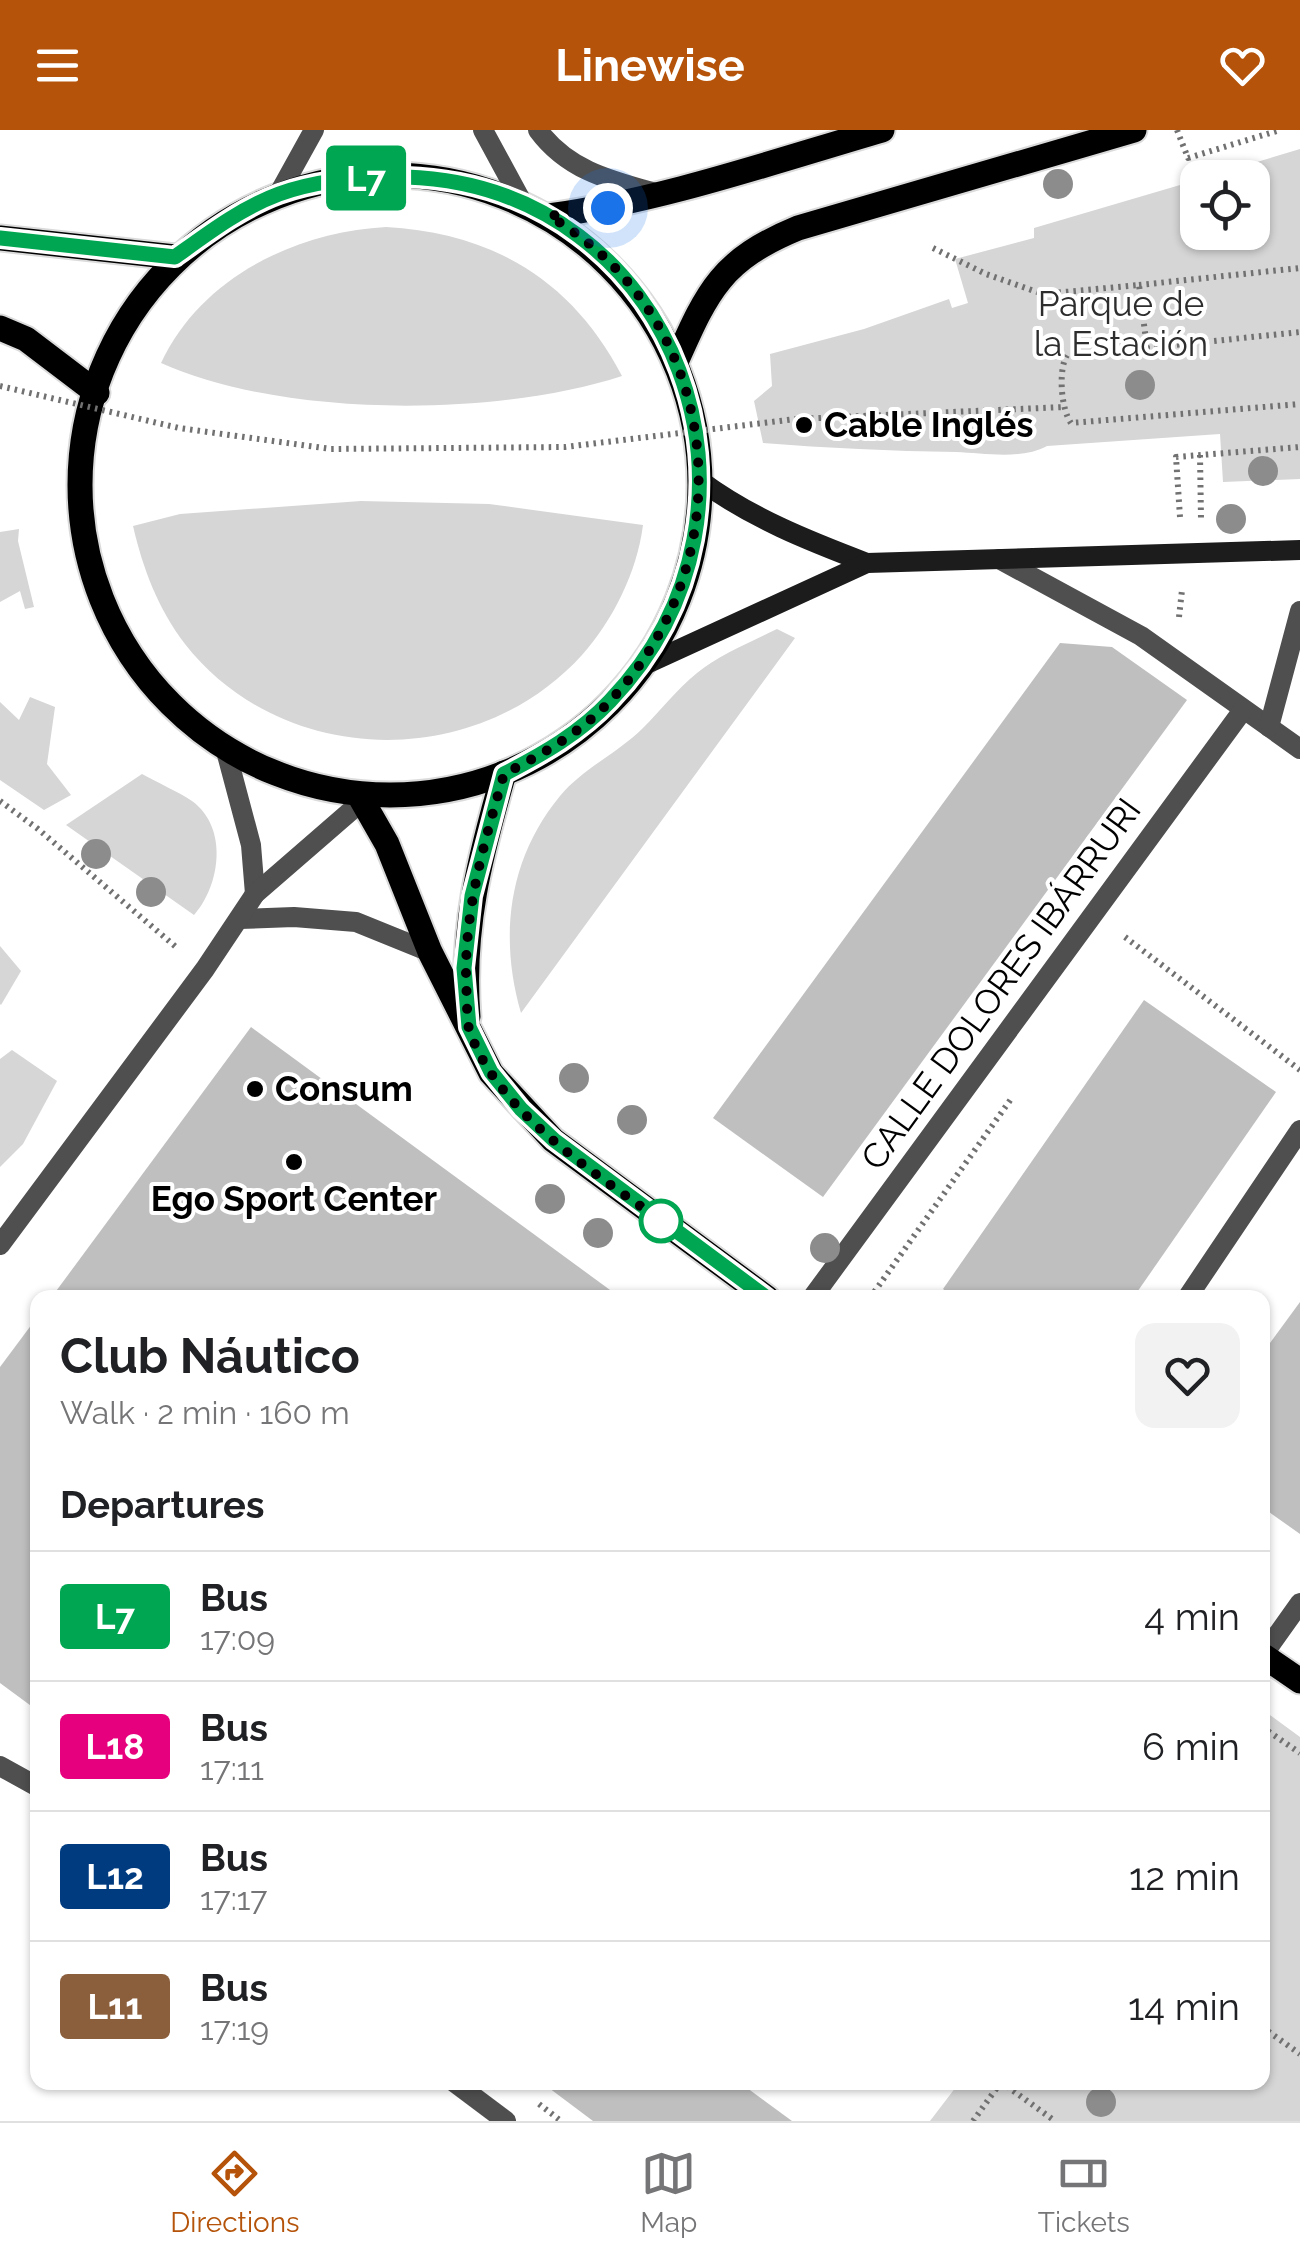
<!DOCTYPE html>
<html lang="en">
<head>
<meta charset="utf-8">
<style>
  body { margin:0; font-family:Raleway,sans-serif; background:#f2f2f2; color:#202124; height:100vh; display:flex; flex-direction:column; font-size:38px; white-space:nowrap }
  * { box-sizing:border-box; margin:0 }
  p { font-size:32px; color:#757577 }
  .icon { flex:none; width:55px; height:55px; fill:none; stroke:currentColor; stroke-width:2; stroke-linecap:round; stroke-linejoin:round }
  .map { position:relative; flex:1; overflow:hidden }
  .panel { position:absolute; left:30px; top:1160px; width:1240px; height:800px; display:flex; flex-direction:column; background:#fff; border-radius:20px; box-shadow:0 2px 8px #0004 }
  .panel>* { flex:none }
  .badge { padding:0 20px; border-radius:8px; font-size:35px; line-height:65px }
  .buttons { position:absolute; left:1180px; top:30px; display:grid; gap:20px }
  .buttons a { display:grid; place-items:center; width:90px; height:90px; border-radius:20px; background:#fff; box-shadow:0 2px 8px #0004; font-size:50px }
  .you { position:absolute; width:50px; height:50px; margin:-25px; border:8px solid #fff; border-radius:50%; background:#1a73e8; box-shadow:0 0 0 15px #1a73e833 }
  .map>.badge { position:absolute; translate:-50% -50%; box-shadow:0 0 0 5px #fff }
  h2 { padding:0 30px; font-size:38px; line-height:90px }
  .round { display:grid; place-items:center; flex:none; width:105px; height:105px; border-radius:20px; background:#f2f2f2 }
  .overview { display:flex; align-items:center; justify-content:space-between; height:170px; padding:0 30px }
  h1 { font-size:48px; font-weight:700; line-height:75px }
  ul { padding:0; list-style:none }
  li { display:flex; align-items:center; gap:30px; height:130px; padding:0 30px; border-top:2px solid #e0e0e0 }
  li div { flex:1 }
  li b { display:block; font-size:38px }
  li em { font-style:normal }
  li .badge { min-width:110px; font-weight:700; text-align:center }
  header { display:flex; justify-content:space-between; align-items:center; height:130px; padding:0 30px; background:#b45309; color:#fff; font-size:45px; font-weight:700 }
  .dock { display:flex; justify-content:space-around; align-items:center; height:140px; border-top:2px solid #e0e0e0; background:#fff; font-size:28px; color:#757577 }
  .dock a { display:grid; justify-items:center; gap:5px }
  .dock .active { color:#b45309 }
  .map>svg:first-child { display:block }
</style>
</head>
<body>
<header><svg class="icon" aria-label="menu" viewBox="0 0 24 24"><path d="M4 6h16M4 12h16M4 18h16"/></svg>Linewise<svg class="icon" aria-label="heart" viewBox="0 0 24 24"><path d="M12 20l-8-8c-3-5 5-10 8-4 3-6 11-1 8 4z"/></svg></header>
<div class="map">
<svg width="1300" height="1991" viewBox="0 0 1300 1991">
  <rect width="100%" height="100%" fill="#fff"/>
  <!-- green -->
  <g fill="#d6d6d6">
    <path d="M1300,19V349L1223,352L1220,304L1047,316C1022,330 984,323 956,322C891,321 827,318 763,313L754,271L772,256L770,224L864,199L949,169L952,178L968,173L955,129L1034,108V98L1197,50L1198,102H1252V48L1207,47Z"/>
    <path d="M386,97C493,103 572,150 622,246C496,287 283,288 161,233C201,147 296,102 386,97Z"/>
    <path d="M361,371L489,374L643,395C637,442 613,490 582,525C477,641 283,639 185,514C158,479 143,439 133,396L180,384Z"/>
    <path d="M19,399L18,411L34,477L25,479L20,461L0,472V402Z"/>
    <path d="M777,499L795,508L521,883C499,807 508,729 560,666C582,639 618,623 643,598C661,580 676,560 697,543C719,525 751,512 777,499Z"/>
    <path d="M30,567L55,577L47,634L71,665L44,680L0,650V572L19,590Z"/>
    <path d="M142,644C158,653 177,661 192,671C229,698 220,756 194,785L66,695Z"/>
    <path d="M0,816L21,841L1,875L0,874Z"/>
    <path d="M12,920L57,951L23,1014L0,1037V929Z"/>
    <path d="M1263,1580L1300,1607V1991H930L959,1953L1262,1952Z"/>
  </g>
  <!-- building -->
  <g fill="#bfbfbf">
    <path d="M1060,513L1112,517L1187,570L823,1067L713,988Z"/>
    <path d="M1144,870L1276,962L1133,1168H954L943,1159Z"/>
    <path d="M251,897L621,1168H51Z"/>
    <path d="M1300,1172V1404L1262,1377V1224Z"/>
    <path d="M38,1186V1581L0,1553V1237Z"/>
    <path d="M541,1952H739L792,1991H593Z"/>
  </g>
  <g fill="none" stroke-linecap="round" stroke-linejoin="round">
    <defs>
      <g id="primary">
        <circle cx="390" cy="355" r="310"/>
        <path d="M549,86C663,70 772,32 882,0"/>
        <path d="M0,108L175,127"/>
        <path d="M0,198L26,209L97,263"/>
        <path d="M676,232C708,160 721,130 798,98L1134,0"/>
        <path d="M359,665L387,714L430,822L491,943L553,1010L767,1168"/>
        <path d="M468,887C461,799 480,727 504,643"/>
        <path d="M1262,1525L1300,1551"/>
      </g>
    </defs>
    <!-- primary casing -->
    <use href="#primary" stroke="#dbdbdb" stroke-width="29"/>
    <!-- path -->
    <g stroke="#717171" stroke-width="6" stroke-dasharray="2.5 5" stroke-linecap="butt">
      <path d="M1177,0L1188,28L1280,0"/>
      <path d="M933,118L986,144L1043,164L1139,155L1147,218L1067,225C1058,240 1061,279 1071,293L1300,274"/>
      <path d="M1139,155L1300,138"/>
      <path d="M1147,218L1300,202"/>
      <path d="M796,289L1064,277"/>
      <path d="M1200,325L1201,389"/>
      <path d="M1180,387L1176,327L1300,317"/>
      <path d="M1179,487L1182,460"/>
      <path d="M0,671L38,699L176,817"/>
      <path d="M1125,807L1300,940"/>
      <path d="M870,1168L1011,969"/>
      <path d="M1262,1597L1300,1623"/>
      <path d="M1262,1897L1300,1924"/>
      <path d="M1001,1952L1055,1991"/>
      <path d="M539,1974L561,1991"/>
      <path d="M973,1991L1001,1952"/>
    </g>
    <!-- pedestrian -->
    <g stroke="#4f4f4f" stroke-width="20">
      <path d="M0,1636L38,1657"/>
      <path d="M454,1952L506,1991"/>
    </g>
    <!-- minor -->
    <g stroke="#4f4f4f" stroke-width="20">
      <path d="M999,429L1141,506L1300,619"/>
      <path d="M1269,597L1300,481"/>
      <path d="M226,621L251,715L255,764"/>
      <path d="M239,789L294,787L356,792L430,822"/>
      <path d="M0,1115L205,839L255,764L368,666"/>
      <path d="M812,1168L1243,580"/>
      <path d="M1187,1168L1300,1000"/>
      <path d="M1263,1525L1300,1473"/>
    </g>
    <!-- tertiary -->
    <g stroke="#4f4f4f" stroke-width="20">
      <path d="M483,0L521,70"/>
      <path d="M538,0C568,41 612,51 659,64"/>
      <path d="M278,65L314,0"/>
    </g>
    <!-- secondary -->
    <g stroke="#1c1c1c" stroke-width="20">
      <path d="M701,351C751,388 809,411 867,433"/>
      <path d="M638,538L867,433L1300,420"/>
    </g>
    <!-- primary -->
    <use href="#primary" stroke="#000" stroke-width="25"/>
    <!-- path-bridge -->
    <path stroke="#717171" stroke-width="6" stroke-dasharray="2.5 5" stroke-linecap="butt" d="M0,256L179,298L331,319L565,317L796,289"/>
  </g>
  <!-- trees -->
  <g fill="#8c8c8c">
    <circle cx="1058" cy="54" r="15"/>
    <circle cx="1140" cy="255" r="15"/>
    <circle cx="1263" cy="341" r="15"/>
    <circle cx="1231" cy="389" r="15"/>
    <circle cx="96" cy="724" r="15"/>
    <circle cx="151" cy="762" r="15"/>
    <circle cx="574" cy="948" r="15"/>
    <circle cx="632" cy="990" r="15"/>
    <circle cx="550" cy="1069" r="15"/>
    <circle cx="598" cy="1103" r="15"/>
    <circle cx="825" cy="1118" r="15"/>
    <circle cx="1101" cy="1972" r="15"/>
  </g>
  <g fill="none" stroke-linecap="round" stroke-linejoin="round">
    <defs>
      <path id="line" d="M0,108L175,127C207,104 241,78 279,64C319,50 364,46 406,47C678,56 794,379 610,571C580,603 543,624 504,644L472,766L464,838L469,897L491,942L521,979L554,1010L767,1168"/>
    </defs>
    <!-- line casing -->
    <use href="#line" stroke="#fff" stroke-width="22"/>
    <!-- line -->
    <use href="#line" stroke="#00a651" stroke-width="15"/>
    <!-- walk -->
    <path stroke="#000" stroke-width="10" stroke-dasharray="0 18" d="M608,78L549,86C724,188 747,427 610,571C580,603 543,624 504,644C483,717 461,791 467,868C467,878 467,890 469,899C496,982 594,1042 661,1091"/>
  </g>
  <!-- markers -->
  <g fill="#000" stroke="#fff" stroke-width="4">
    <circle cx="804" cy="295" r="10"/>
    <circle cx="255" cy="959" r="10"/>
    <circle cx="294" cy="1032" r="10"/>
  </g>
  <circle fill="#fff" stroke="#00a651" stroke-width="5" cx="661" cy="1091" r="20"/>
  <g text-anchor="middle" stroke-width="8" stroke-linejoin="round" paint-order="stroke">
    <!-- park labels -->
    <g font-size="35" fill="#2d2d2d" stroke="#fff">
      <text x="1121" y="186">Parque de<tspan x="1121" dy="40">la Estación</tspan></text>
    </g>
    <!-- poi labels -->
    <g font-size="35" font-weight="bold" fill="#000" stroke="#fff" text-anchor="start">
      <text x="824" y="307">Cable Inglés</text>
      <text x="275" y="971">Consum</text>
      <text x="294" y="1081" text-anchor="middle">Ego Sport Center</text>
    </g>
    <!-- street labels -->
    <g font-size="35" fill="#000" stroke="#fff">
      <text transform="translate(1001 854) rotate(-54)" y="12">CALLE DOLORES IBÁRRURI</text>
    </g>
  </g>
</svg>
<div class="buttons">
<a><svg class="icon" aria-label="locate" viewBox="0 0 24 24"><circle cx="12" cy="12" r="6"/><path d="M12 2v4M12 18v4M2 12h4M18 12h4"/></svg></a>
</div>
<div class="you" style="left:608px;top:78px"></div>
<b class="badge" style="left:366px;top:48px;background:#00a651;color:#fff">L7</b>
<section class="panel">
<div class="overview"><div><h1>Club Náutico</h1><p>Walk · 2 min · 160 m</p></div><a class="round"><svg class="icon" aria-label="heart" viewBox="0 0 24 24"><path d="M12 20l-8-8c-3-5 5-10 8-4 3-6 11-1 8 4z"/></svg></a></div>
<h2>Departures</h2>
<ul>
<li><span class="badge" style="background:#00a651;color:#fff">L7</span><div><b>Bus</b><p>17:09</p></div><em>4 min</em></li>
<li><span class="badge" style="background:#e6007e;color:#fff">L18</span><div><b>Bus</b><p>17:11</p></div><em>6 min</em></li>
<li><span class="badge" style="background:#003b80;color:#fff">L12</span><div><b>Bus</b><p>17:17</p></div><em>12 min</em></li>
<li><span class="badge" style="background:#8b5e3c;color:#fff">L11</span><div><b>Bus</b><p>17:19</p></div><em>14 min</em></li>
</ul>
</section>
</div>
<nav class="dock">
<a class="active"><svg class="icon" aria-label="directions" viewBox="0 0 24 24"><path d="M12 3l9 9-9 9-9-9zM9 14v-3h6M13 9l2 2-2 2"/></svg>Directions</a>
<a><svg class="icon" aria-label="map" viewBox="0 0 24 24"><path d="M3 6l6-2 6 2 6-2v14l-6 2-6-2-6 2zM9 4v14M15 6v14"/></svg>Map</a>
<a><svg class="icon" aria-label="tickets" viewBox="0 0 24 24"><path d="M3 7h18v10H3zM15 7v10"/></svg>Tickets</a>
</nav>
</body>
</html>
